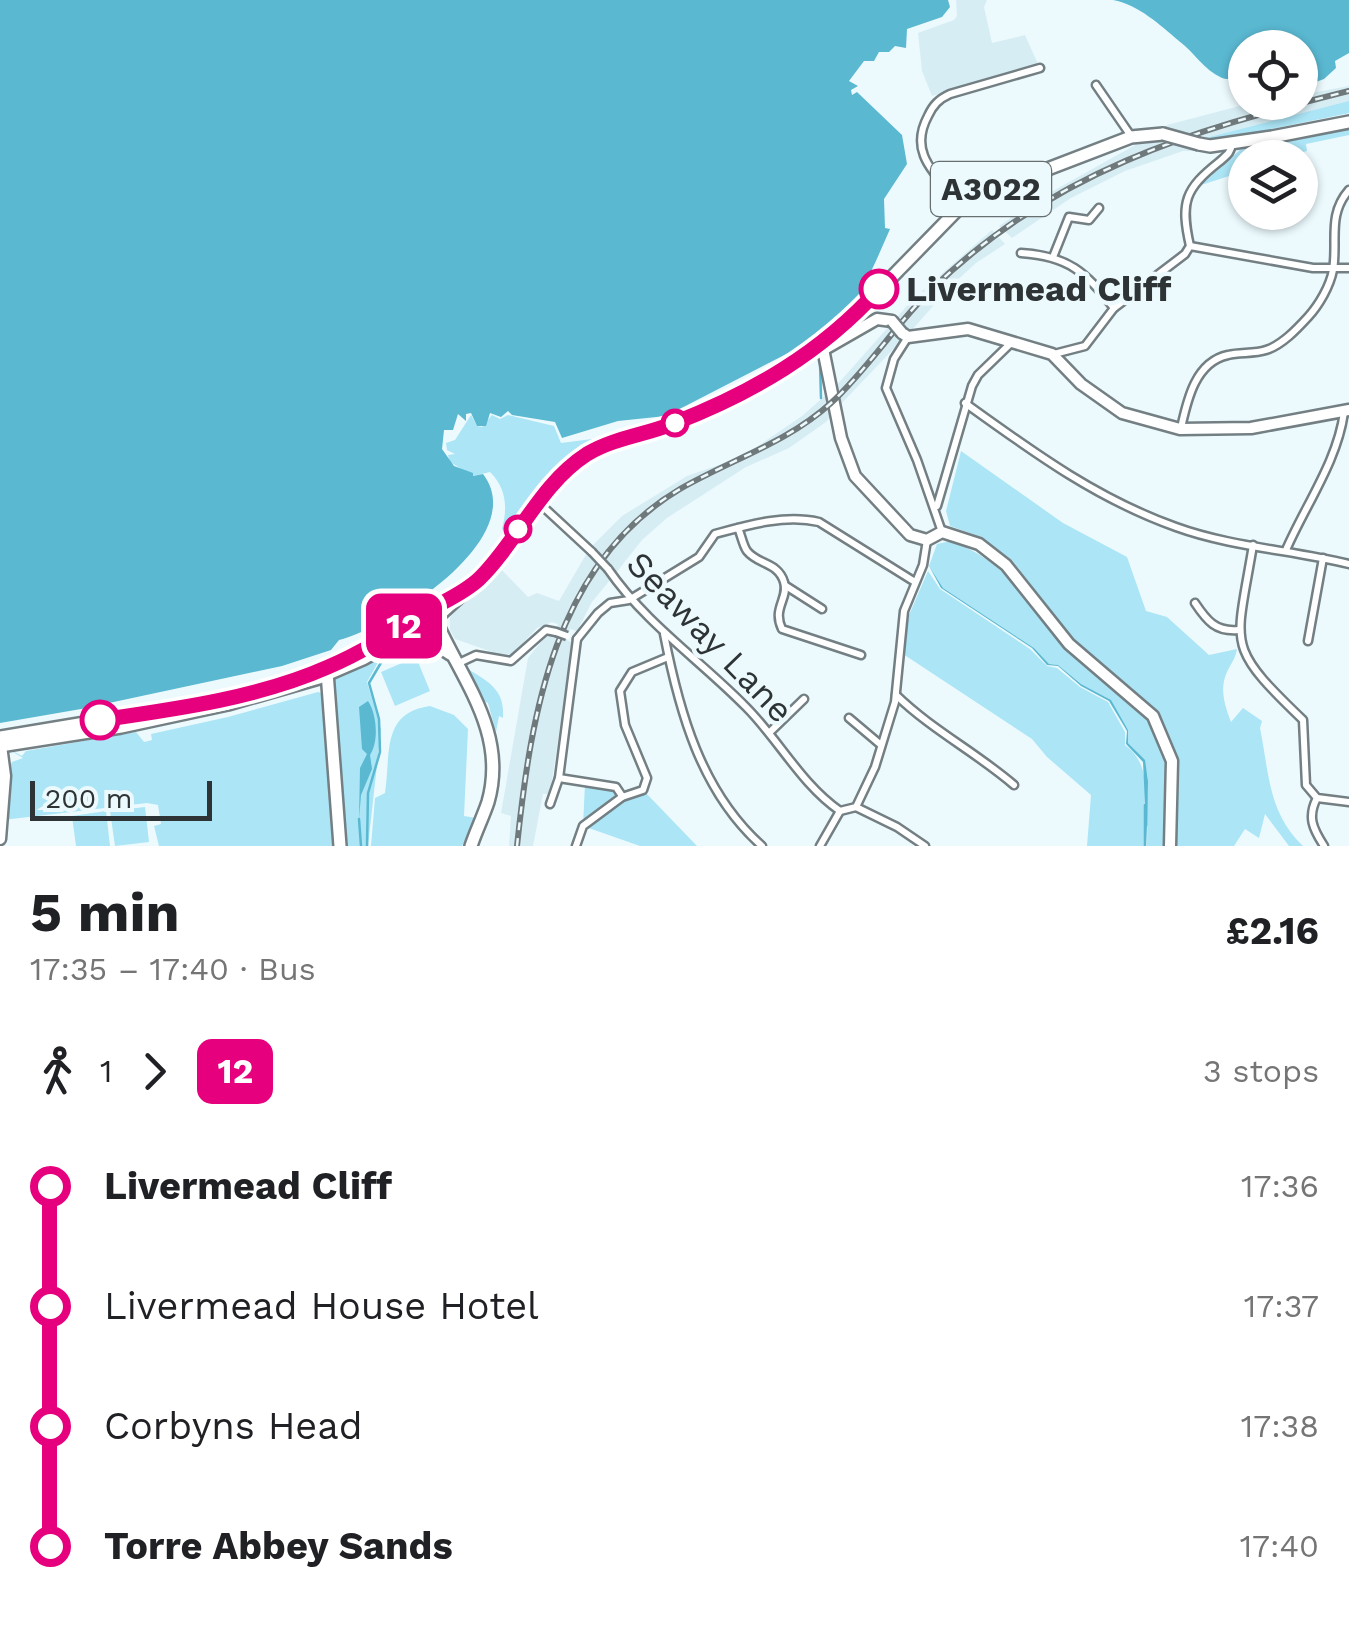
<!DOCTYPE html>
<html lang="en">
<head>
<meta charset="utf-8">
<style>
  body { margin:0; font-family:"Work Sans",sans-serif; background:#f6f6f6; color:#202124; height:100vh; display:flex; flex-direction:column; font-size:38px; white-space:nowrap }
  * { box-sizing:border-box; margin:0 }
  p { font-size:32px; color:#757577 }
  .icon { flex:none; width:55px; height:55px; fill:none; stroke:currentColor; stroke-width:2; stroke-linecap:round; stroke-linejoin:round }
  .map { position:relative; height:846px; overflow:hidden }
  .sheet { display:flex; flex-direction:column; background:#fff; flex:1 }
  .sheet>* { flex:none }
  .badge { padding:0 20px; border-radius:15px; font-size:35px; line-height:65px }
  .tools { position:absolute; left:1228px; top:30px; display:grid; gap:20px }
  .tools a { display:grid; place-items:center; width:90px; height:90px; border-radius:50%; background:#fff; box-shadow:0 2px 8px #0004; font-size:50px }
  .scale { position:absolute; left:30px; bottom:25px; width:182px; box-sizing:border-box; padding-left:10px; border:5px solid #2e3435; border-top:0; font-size:28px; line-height:35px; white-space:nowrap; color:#2e3435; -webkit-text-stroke:8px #ecfafe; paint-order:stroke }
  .map>.badge { position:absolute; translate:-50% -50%; box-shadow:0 0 0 5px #fff }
  .legs { display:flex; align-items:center; gap:15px; height:110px; padding:0 30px; font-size:32px }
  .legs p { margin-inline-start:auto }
  .head { display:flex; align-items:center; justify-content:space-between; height:170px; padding:0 30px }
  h1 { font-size:55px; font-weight:700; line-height:75px }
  ul { padding:0 30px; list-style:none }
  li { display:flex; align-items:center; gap:35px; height:120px; font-size:38px }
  li i { display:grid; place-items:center; width:15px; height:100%; margin:0 12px; background:currentColor }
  li i::after { content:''; width:25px; height:25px; margin:-12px; border:8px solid; border-radius:50%; background:#fff }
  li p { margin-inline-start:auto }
  li:first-child i { background:linear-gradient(#0000 50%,currentColor 0) }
  li:last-child i { background:linear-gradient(currentColor 50%,#0000 0) }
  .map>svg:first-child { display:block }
</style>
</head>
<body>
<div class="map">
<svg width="1349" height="846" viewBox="0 0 1349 846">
  <rect width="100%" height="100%" fill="#ecfafe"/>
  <!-- built -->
  <g fill="#d7edf4">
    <path d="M956,0H987L984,7L992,43L1025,35L1038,64L932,96L922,71L918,33L954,20L957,16Z"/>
    <path d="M1349,86V113L1214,140L1202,139L1195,151H1183L1125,171L1071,198L1012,238L999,226L1037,200L1144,140H1163L1167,125L1251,103L1300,102V95Z"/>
    <path d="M992,230L1005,244L976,263L952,285L910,332L905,330L901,334L902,340L840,405L836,386L914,298Z"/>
    <path d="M827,394L832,414L826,422L789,448L746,467L667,518L642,540L616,573L609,565L605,571L611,579L592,602L577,631L570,629L567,640L571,642L566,686L550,794H543L533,846H509L511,816L501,813L528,658L546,636L555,635L558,624L552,622L537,628L512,655L498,654L455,639L450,630V618L458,605L481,588L498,566L528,597L537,593L559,601L588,551L591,555L596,551L592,546L622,516L687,476L742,457L802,416Z"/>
  </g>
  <!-- green -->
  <g fill="#abe5f6">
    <path d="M1349,101V113L1233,137L1202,139Z"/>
    <path d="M1349,128V135L1306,144L1307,151L1287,157L1245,158V171L1201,185L1243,147Z"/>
    <path d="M471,415L477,426L482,427L492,415L500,419L508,415L554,426L561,443L600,438C569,455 548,467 538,502L522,510L505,532L502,529C508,507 506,488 490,472L473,476L450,462L448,455L455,454L447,450L446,443L455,440Z"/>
    <path d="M961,451L1063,523L1127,557L1146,611L1167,617L1209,655L1237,649C1235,660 1231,663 1227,672C1219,689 1225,706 1231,722L1243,708L1262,721L1260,728C1269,772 1268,813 1303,846H1289L1265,814L1259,838L1245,829L1234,846H1174L1179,773L1160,716L1076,644L1012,560L981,537L950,526L946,511Z"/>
    <path d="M951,541C1020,568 1020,605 1068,648C1088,666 1138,699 1150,718C1175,756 1168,804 1167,846H1147L1148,827L1144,819L1145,846H1087L1091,795L1047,757L1032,739L903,654L909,615L928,571L940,589L1030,649L1047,666L1057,668L1080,687L1108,702L1125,732V745C1148,762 1146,786 1144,814C1151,783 1151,764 1128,743V730L1109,699L1081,684L1058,665L1049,664L1034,648L943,588L929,566L937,544Z"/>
    <path d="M387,646L367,682L381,729L368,846H340L328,676Z"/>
    <path d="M416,657L430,691L395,706L381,672Z"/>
    <path d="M468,669C489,682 505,690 503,718L499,716L496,732L488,703L484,701Z"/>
    <path d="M318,692L327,695L335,846H159L154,826L161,824L158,805L147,803L3,820L5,776L12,762L23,758L3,746L22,756L26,751L136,732L144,742L152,740L151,734L228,717Z"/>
    <path d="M430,706L454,715L468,729L464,816L476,818L462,846H371L375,798L385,793C391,753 381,713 430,706Z"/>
    <path d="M585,784L616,787L622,796L643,790L697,846H640L583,826Z"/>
    <path d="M145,807L149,842L115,846L110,811Z"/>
    <path d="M106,811L110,846H76L72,816Z"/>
  </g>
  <!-- water -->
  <g fill="#5ab8d1">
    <path d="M0,0H948L950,7L942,17L907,29L906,48L895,46L889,52H879L874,61H864L849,81L858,86L851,90L852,95L857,92L902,135L907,164L884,199L885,228L890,229C874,265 844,344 798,348L666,416L618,421L562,438L555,422L512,415L508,411L501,417L490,413L486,426H477L471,413L466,414V421L458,414L453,430H444L442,449L454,466L473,473V476L483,474C532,538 389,628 339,640L331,650L282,666L81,709L0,723Z"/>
    <path d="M1113,0H1349V53L1335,61L1336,68L1324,79L1300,88V48H1245V77C1236,76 1230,81 1222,78C1204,70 1194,52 1179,41C1160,25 1139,5 1113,0Z"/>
    <path d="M929,566L943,588L1034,648L1049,664L1058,665L1081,684L1111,700L1128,730V743L1145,760L1148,781L1147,846L1143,762L1126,744L1127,731L1109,701L1081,686L1058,666L1047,665L1032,648L941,588Z"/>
    <path d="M368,701C377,714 379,742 370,755L372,769L361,795L359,819L360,768L367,754L362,749L359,707Z"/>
  </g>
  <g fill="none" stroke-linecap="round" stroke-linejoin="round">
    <!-- stream -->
    <g stroke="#5ab8d1" stroke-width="2.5">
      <path d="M820,363L821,398"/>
      <path d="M1145,805V846"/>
      <path d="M359,819L361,846"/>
      <path d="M367,846L368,793L380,752L379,719L369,683L382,661"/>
    </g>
    <defs>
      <g id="street">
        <path d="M1096,85L1131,136"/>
        <path d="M961,205C938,175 907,155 928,116C933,105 939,99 950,94L1040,68"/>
        <path d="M1190,246L1313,268H1349"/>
        <path d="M1021,253C1069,256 1085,272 1114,308"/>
        <path d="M1053,257L1069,217L1089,220L1099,208"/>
        <path d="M908,337L894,359L886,388L917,460L942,532"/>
        <path d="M1054,354L1085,346L1114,308L1185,254L1190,246C1180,202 1185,189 1219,162C1227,155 1231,153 1232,143"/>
        <path d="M965,403C1033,452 1097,499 1176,527C1231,547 1292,550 1349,564"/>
        <path d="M1181,428C1187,401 1195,362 1228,355C1240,352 1254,354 1266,350C1282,345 1297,329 1308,317C1319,305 1330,286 1333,270C1338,241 1327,215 1349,190"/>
        <path d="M538,502L592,552"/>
        <path d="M937,506L972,386L978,375L1011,343"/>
        <path d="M738,528C741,534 743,546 747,551C758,565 778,562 784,582C789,599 772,608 782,629L861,655"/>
        <path d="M1253,545C1236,648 1224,644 1303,720L1306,785L1317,798L1349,802"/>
        <path d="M1286,550C1305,506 1338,460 1344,412"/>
        <path d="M608,569C646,624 700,660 746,707C779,740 801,784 840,811"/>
        <path d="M786,586L822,609"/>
        <path d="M1195,603C1207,621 1216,632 1238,630"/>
        <path d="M664,634C679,711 701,792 762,846"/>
        <path d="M577,639L598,613L610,603L629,600L699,557L715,534C748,525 785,514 819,522L915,582"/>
        <path d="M1308,641L1323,558"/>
        <path d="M459,663L476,655L511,661L546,630L556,632"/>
        <path d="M896,695C932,730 977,753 1014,785"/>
        <path d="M849,718L881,745"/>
        <path d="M770,732L804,699"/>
        <path d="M559,778L616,787L622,796"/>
        <path d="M622,797L643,790L647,778L625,725L620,691L632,672L668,657"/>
        <path d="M1317,798C1307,817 1313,829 1324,846"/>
        <path d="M550,804L559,778L577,639"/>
        <path d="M856,807L897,827L925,846"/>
        <path d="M576,846L583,826L622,797"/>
        <path d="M820,846L840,811L856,807L875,767L895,702L904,611L923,565L927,540"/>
      </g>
      <g id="secondary">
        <path d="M902,333L908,337L968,329L1052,354L1081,384L1122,413L1180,429L1251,428L1349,410"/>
        <path d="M822,344L841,438L855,476L910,535L927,540L942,532L979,544L1006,565L1069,644L1153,716L1172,761L1170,846"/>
        <path d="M823,350L877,319L892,321"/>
        <path d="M0,839L5,776L0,738"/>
      </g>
      <g id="primary">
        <path d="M1199,144L1210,146L1272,137L1349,122"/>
        <path d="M435,619C461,679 508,732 488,802C483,817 476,831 471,846"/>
        <path d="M418,623L430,641L450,654"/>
        <path d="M342,661L451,597"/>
        <path d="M327,672L340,846"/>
        <path d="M0,737L175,708"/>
        <path d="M0,746L121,727L228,704L319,678L363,659L435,619L479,579L545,493L571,466L611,442L698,414L785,371L849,321L967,200L1131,137L1163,134"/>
      </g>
    </defs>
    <!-- street casing -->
    <use href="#street" stroke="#737f83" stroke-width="11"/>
    <!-- secondary casing -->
    <use href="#secondary" stroke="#737f83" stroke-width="15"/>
    <!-- primary casing -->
    <use href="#primary" stroke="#737f83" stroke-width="16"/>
    <!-- street -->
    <use href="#street" stroke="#fff" stroke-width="6"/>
    <!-- secondary -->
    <use href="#secondary" stroke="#fff" stroke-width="10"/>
    <!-- primary -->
    <use href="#primary" stroke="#fff" stroke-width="11"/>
    <defs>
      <path id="rail" d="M517,846C531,713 555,563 680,489C730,460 787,443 831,403C868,369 895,325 931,290C1053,171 1189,131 1349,91"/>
    </defs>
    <!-- rail casing -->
    <use href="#rail" stroke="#6f787a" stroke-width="6"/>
    <!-- rail -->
    <use href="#rail" stroke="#ecfafe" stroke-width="2.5" stroke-dasharray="8" stroke-linecap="butt"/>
    <defs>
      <g id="street-bridge">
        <path d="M592,552L608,569"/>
        <path d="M556,632L567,636"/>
      </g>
      <path id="secondary-bridge" d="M892,321L902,333"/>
      <path id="primary-bridge" d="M1163,134L1199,144"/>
    </defs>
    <!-- street-bridge casing -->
    <use href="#street-bridge" stroke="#737f83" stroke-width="11" stroke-linecap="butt"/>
    <!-- secondary-bridge casing -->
    <use href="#secondary-bridge" stroke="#737f83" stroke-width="15" stroke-linecap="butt"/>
    <!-- primary-bridge casing -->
    <use href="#primary-bridge" stroke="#737f83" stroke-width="16" stroke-linecap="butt"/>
    <!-- street-bridge -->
    <use href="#street-bridge" stroke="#fff" stroke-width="6"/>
    <!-- secondary-bridge -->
    <use href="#secondary-bridge" stroke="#fff" stroke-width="10"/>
    <!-- primary-bridge -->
    <use href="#primary-bridge" stroke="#fff" stroke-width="11"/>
  </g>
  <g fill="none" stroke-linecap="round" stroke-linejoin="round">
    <defs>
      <path id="line-1" d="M100,720C176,709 258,698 328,667C361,653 391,634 421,615C439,603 462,595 479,579C518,541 539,485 587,454C614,438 644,435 672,424C752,393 821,353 879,289"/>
    </defs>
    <!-- line-1 casing -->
    <use href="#line-1" stroke="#fff" stroke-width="22"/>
    <!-- line-1 -->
    <use href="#line-1" stroke="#e6007e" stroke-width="15"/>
  </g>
  <!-- markers -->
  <g fill="#fff" stroke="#e6007e" stroke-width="5">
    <circle cx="879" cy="289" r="18"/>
    <circle cx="675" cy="423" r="12"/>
    <circle cx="518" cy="529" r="12"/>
    <circle cx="100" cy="720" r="18"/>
  </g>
  <g text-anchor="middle" stroke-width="9" stroke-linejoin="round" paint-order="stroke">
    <!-- shield labels -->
    <rect fill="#ecfafe" stroke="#676f71" stroke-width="2.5" x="931" y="162" width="120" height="54" rx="8"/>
    <g font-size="32" font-weight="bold" fill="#2e3435">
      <text x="991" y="200">A3022</text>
    </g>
    <!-- stop labels -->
    <g font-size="35" font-weight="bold" fill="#2e3435" stroke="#ecfafe" text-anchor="start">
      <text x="906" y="301">Livermead Cliff</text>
    </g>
    <!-- street labels -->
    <g font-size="35" fill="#2e3435" stroke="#ecfafe">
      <text transform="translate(710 637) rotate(46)" y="12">Seaway Lane</text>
    </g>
  </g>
</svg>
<div class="tools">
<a><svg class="icon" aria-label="locate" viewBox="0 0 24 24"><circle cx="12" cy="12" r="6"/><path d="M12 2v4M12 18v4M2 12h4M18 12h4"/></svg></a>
<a><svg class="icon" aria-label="layers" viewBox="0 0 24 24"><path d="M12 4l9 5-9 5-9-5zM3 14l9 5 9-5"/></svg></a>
</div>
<div class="scale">200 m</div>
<b class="badge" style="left:404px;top:626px;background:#e6007e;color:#fff">12</b>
</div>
<section class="sheet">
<div class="head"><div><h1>5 min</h1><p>17:35 – 17:40 · Bus</p></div><b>£2.16</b></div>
<div class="legs"><svg class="icon" aria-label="walk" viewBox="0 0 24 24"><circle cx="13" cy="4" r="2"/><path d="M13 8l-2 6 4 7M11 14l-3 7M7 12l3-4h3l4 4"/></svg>1<svg class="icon" aria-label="forward" viewBox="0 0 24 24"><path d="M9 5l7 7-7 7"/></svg><b class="badge" style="background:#e6007e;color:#fff">12</b><p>3 stops</p></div>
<ul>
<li><i style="color:#e6007e"></i><b>Livermead Cliff</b><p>17:36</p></li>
<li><i style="color:#e6007e"></i><span>Livermead House Hotel</span><p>17:37</p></li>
<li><i style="color:#e6007e"></i><span>Corbyns Head</span><p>17:38</p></li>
<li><i style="color:#e6007e"></i><b>Torre Abbey Sands</b><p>17:40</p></li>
</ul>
</section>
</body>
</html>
